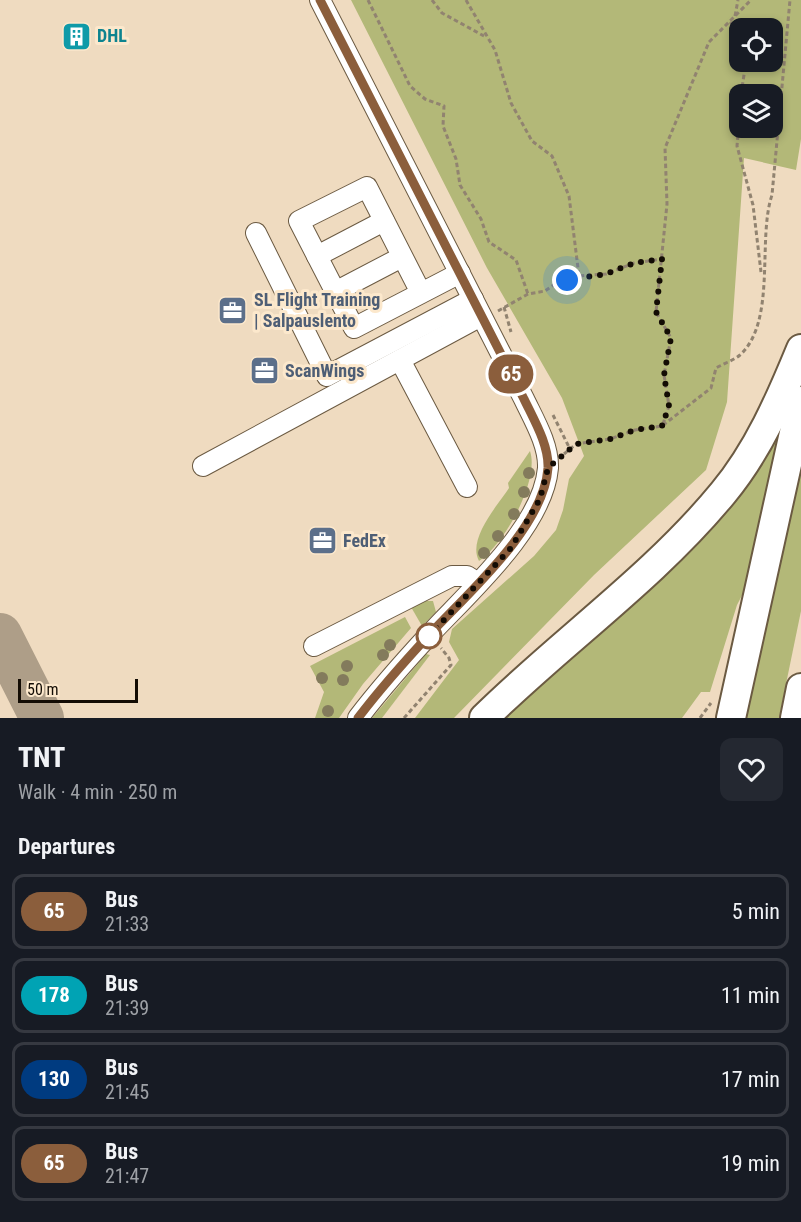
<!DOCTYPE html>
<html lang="en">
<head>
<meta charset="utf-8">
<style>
  body { margin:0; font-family:"Roboto Condensed",sans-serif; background:#242831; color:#f1f3f6; height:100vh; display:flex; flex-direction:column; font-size:22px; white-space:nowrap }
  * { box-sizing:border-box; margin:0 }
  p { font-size:20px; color:#9ea1a6 }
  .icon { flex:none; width:33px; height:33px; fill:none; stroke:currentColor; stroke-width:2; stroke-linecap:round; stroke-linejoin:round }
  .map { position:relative; height:718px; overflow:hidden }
  .panel { display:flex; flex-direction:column; background:#171b24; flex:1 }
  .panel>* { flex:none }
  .badge { padding:0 12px; border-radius:20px; font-size:21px; line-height:39px }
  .buttons { position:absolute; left:729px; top:18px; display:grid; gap:12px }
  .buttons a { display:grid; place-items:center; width:54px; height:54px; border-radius:12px; background:#171b24; box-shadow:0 3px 9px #0003; font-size:30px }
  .scale { position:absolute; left:18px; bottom:15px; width:120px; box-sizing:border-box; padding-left:6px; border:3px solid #130c04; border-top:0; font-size:16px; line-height:21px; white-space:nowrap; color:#130c04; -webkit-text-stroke:4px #fce8cc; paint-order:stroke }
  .you { position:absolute; width:30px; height:30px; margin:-15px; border:4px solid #fff; border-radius:50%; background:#1a73e8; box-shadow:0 0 0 9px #1a73e833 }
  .map>.badge { position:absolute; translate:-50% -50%; box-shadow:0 0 0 3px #fff }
  h2 { padding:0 18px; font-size:22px; line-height:54px }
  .round { display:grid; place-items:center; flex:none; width:63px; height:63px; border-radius:12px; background:#242831 }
  .head { display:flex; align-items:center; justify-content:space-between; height:102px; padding:0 18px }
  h1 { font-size:28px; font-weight:800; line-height:45px }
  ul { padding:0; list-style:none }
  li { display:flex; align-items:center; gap:18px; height:75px; margin:0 12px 9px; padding:0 6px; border:3px solid #363941; border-radius:12px }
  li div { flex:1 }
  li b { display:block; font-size:22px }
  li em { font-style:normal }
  li .badge { min-width:66px; font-weight:700; text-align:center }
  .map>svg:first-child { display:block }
</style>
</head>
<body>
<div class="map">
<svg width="801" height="718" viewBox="0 0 801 718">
  <rect width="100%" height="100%" fill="#efdbc0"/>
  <!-- green -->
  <g fill="#b3b878" fill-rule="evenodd">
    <path d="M351,0H801V139L796,170L744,158L727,402L706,470L594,575L454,718H415L459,660L449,642L452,629L534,556L556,530L563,510L569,479L584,456L562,398L487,268ZM740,28H772V62H740ZM740,94H772V128H740Z"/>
    <path d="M784,415L753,574L737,605L710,692H701L682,718H498Z"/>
    <path d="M801,444V611L779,718H740Z"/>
    <path d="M530,451C540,480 504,545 479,561C467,539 498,505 509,488L508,483Z"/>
    <path d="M421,601H433L436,612L422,626L411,607Z"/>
    <path d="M405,617L411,628L363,684L339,718H315L324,692L310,666Z"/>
    <path d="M426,654L430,655L382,718H372Z"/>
  </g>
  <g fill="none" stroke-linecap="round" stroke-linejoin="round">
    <!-- taxiway -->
    <path stroke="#ae9e88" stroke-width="44" d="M0,635L42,718"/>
    <defs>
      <g id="minor">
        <path d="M320,0L524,399C534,420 549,445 548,468C543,527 468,593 430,634C405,661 380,689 358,718"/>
        <path d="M256,233L327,376L473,299"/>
        <path d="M317,256L384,221"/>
        <path d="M335,292L402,257"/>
        <path d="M421,293L367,187L299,221L354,328L460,273"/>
        <path d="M400,360L467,487"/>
        <path d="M203,466L481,316"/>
        <path d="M314,646L452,576H467L478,583"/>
      </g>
      <g id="highway">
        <path d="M484,718C561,642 653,578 723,493C758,451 780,400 801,349"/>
        <path d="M731,718L801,401"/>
        <path d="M795,718L801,688"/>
      </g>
    </defs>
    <!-- minor casing -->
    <use href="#minor" stroke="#6b5a42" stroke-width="22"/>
    <!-- highway casing -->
    <use href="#highway" stroke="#6b5a42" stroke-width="32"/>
    <!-- path -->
    <g stroke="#918370" stroke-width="3" stroke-dasharray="4.5 3" stroke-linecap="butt">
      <path d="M368,0L410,86L425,99L444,106L443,126L456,159L460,185L481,219L489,242L516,260L528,294"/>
      <path d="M432,0L442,13L484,36"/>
      <path d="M466,0L495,50L511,103L532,141L552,156L569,196L579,276"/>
      <path d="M735,16L738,0"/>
      <path d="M730,22L740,31"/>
      <path d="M741,94L746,62"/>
      <path d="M740,113L737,146L753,205L761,272"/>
      <path d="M504,307L511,332"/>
      <path d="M498,311L528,294L545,291L555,284L579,276L606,274L634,263L662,259"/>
      <path d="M553,415L570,449"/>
      <path d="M663,424L669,406L664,375L671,338L656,312L667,204L665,148L709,42L751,0"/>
      <path d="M564,454L576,444L610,439L635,430L662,426L711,388L716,368C723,364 734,360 740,355C777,321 757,239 772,195L790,0"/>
      <path d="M404,718L451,665L449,658L441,648"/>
      <path d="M700,718L711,703"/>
    </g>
    <!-- minor -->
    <use href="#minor" stroke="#fff" stroke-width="20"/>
    <!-- highway -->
    <use href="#highway" stroke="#fff" stroke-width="28"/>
  </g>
  <!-- trees -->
  <g fill="#837b5c">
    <circle cx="529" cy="473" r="6"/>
    <circle cx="524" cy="492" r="6"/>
    <circle cx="514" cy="514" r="6"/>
    <circle cx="498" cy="536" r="6"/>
    <circle cx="484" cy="553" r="6"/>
    <circle cx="390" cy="645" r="6"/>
    <circle cx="383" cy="655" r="6"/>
    <circle cx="347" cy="666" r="6"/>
    <circle cx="322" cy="678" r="6"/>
    <circle cx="343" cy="680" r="6"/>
    <circle cx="328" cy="711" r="6"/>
  </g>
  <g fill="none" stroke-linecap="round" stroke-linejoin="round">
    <defs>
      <path id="line" d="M320,0L524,399C534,420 549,445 548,468C544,527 468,593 430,634C405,661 380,689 358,718"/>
    </defs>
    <!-- line casing -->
    <use href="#line" stroke="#fff" stroke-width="14"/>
    <!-- line -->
    <use href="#line" stroke="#8b5e3c" stroke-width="9"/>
    <!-- walk -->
    <path stroke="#130c04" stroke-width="6" stroke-dasharray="0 10.8" d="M429,636L511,548L540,499L548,468L576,444L610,439L635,430L662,426L669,406L664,375L671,338L656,312L662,259L634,263L606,274L567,280"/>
  </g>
  <!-- icons -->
  <defs>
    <symbol id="building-square" viewBox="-11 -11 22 22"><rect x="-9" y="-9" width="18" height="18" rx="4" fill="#0f9aa8" stroke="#fce8cc"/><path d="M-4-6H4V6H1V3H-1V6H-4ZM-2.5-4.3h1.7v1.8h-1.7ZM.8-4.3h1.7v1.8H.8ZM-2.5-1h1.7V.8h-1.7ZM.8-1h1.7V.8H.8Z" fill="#fff"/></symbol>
    <symbol id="office-square" viewBox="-11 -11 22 22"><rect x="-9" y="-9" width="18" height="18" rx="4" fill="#5c6f8a" stroke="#fce8cc"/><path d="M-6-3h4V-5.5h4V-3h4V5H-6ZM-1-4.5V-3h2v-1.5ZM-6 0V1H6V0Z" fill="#fff"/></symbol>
  </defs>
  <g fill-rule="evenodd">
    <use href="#building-square" x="60" y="20" width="33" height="33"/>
    <use href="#office-square" x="216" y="294" width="33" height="33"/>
    <use href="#office-square" x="248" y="354" width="33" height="33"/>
    <use href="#office-square" x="306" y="524" width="33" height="33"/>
  </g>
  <!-- markers -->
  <circle fill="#fff" stroke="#8b5e3c" stroke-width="3" cx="429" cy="636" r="12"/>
  <g text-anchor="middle" stroke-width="6" stroke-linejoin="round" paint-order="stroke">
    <!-- culture labels -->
    <g font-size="18" font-weight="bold" fill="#0d838f" stroke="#fce8cc" text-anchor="start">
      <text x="97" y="42">DHL</text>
    </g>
    <!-- service labels -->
    <g font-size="18" font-weight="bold" fill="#4e5e75" stroke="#fce8cc" text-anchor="start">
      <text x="254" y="306">SL Flight Training<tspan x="254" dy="21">| Salpauslento</tspan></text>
      <text x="285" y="377">ScanWings</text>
      <text x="343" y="547">FedEx</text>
    </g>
  </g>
</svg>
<div class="buttons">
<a><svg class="icon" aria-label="locate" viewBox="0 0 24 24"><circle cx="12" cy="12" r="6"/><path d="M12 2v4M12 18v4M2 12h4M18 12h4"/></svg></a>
<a><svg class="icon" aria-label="layers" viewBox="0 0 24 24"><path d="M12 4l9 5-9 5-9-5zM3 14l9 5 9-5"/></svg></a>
</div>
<div class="scale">50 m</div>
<div class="you" style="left:567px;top:280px"></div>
<b class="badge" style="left:511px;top:374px;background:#8b5e3c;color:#fff">65</b>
</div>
<section class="panel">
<div class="head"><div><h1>TNT</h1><p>Walk · 4 min · 250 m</p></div><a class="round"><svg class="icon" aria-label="heart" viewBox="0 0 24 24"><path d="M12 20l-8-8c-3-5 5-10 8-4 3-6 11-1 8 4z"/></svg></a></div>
<h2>Departures</h2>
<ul>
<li><span class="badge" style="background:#8b5e3c;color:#fff">65</span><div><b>Bus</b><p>21:33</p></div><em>5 min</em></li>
<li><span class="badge" style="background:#00a3b4;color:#fff">178</span><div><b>Bus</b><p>21:39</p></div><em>11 min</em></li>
<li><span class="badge" style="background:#003b80;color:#fff">130</span><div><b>Bus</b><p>21:45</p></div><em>17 min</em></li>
<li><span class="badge" style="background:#8b5e3c;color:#fff">65</span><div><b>Bus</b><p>21:47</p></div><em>19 min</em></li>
</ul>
</section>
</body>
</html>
